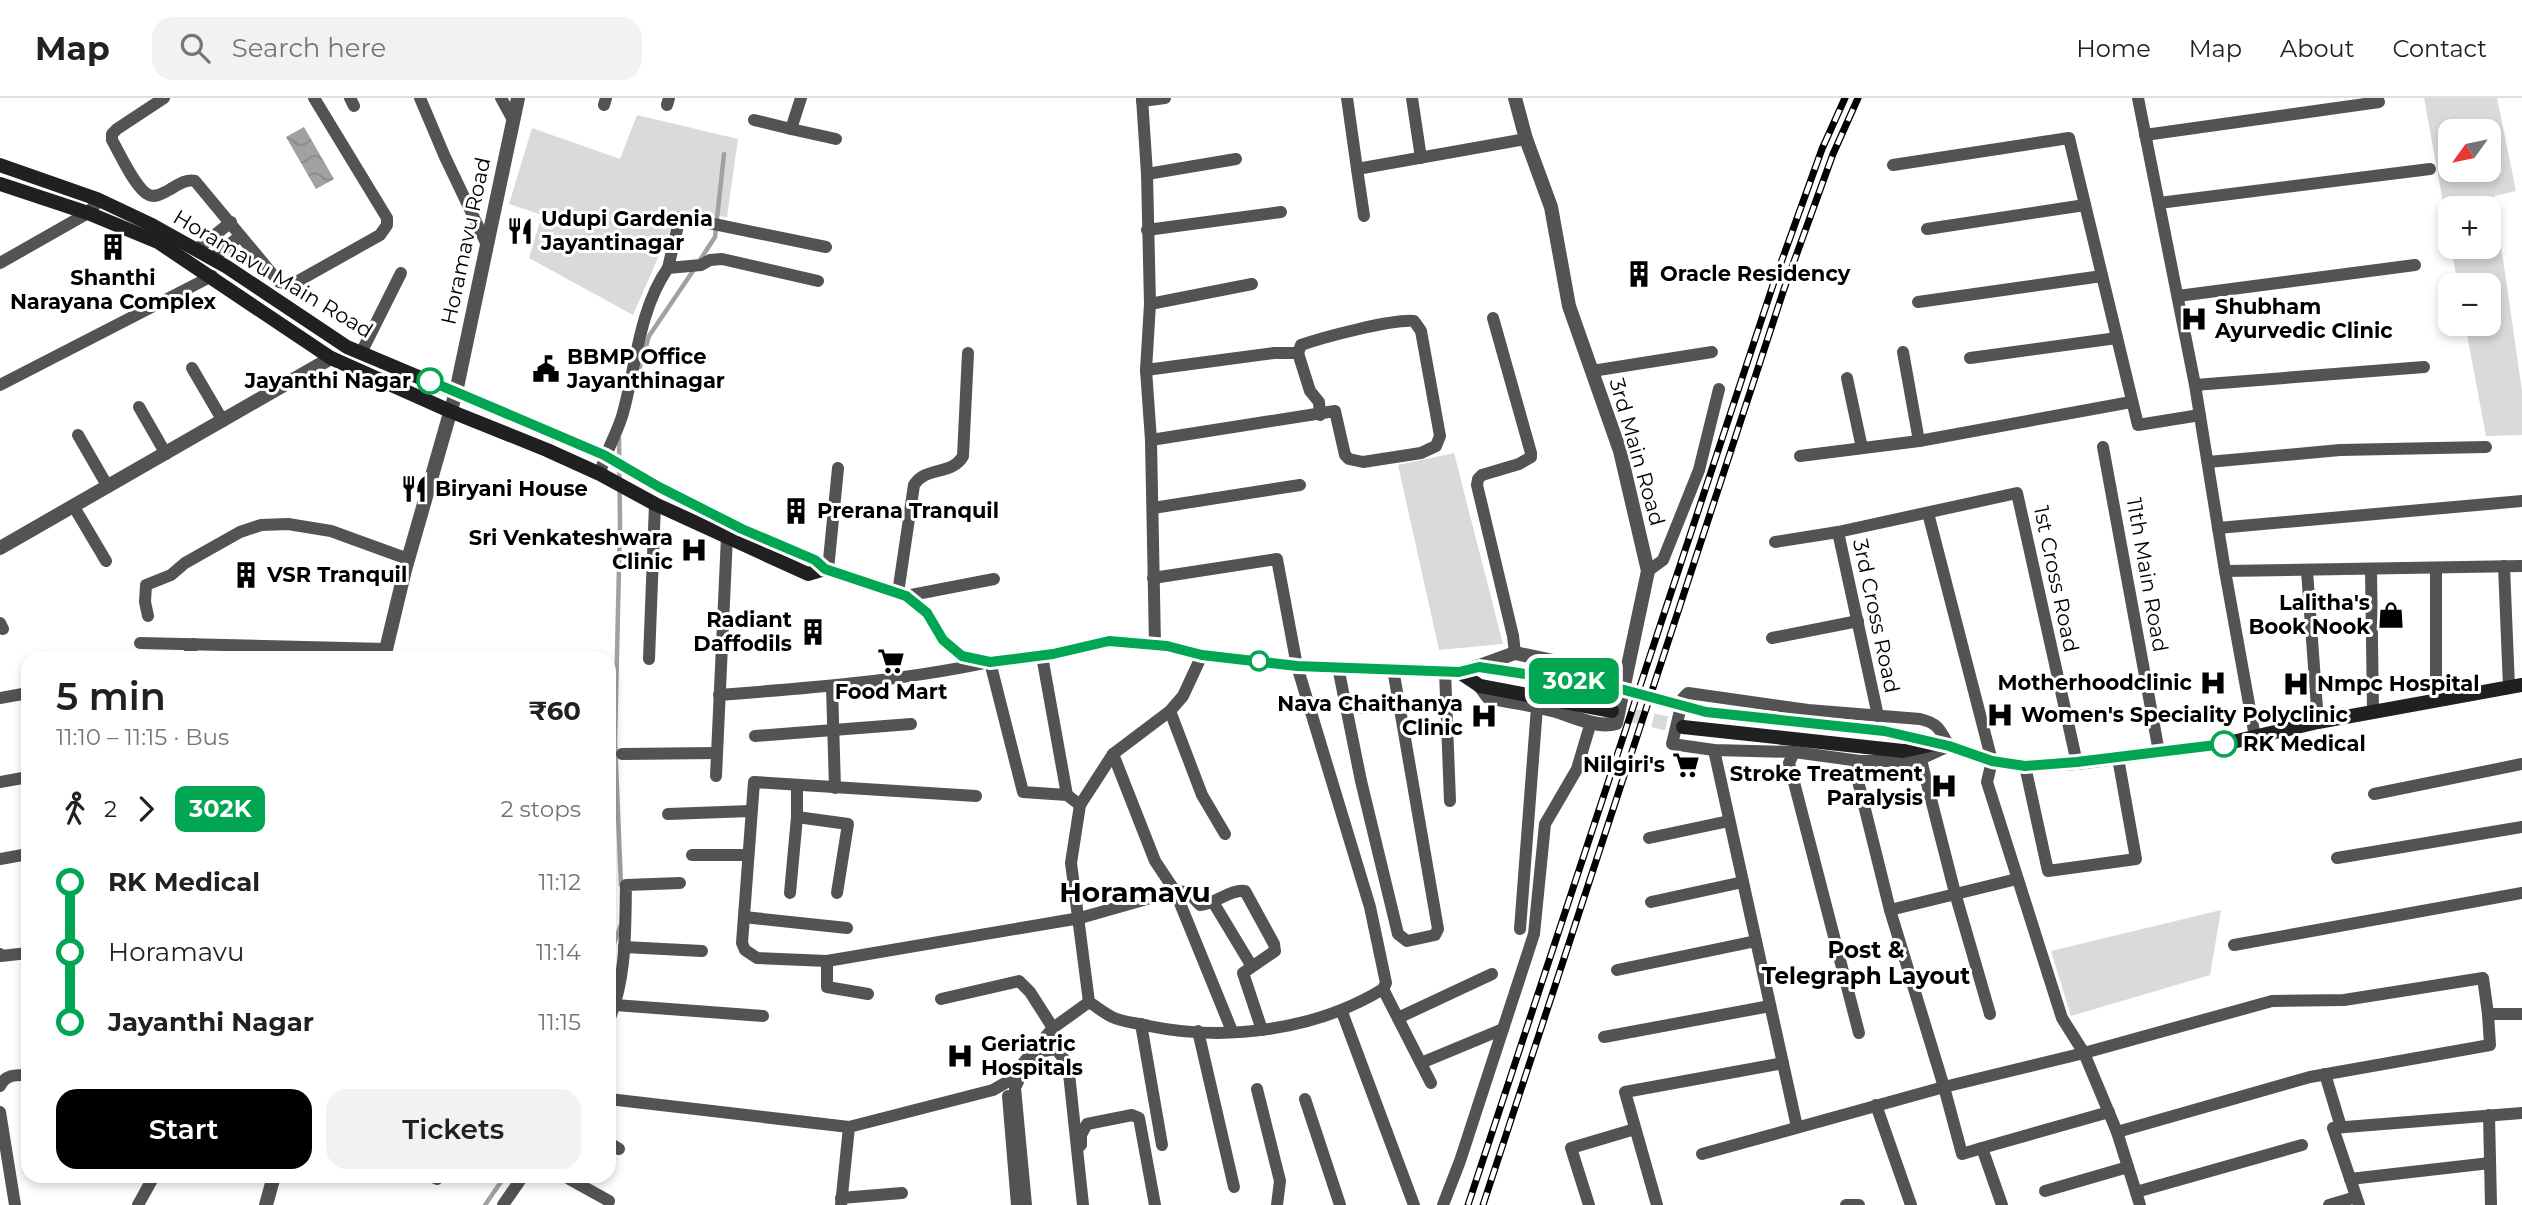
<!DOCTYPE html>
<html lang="en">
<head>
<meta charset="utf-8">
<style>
  body { margin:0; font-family:Montserrat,sans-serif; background:#f2f2f2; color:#202124; height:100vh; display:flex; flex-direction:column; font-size:26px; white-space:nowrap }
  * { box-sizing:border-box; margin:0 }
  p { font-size:23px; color:#757577 }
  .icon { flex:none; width:38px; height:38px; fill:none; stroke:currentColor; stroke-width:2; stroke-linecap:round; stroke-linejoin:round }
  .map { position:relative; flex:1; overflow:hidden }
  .panel { position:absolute; left:21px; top:553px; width:595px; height:532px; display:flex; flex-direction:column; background:#fff; border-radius:21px; box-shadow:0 4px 10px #0003 }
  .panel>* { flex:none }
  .badge { padding:0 14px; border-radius:10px; font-size:24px; line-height:46px }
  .needle { width:46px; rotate:237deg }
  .tools { position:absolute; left:2438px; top:21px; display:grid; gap:14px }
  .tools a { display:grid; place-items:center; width:63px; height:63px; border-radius:14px; background:#fff; box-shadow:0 4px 10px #0003; font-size:35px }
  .map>.badge { position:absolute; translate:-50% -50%; box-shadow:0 0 0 4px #fff }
  .legs { display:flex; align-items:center; gap:10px; height:77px; padding:0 35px; font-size:23px }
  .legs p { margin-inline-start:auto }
  .overview { display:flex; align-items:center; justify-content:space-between; height:119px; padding:0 35px }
  h1 { font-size:38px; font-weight:600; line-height:52px }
  .primary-button { display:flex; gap:14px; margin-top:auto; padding:14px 35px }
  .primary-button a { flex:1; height:80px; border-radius:21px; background:#000; color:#fff; font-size:28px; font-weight:600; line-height:80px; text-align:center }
  .primary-button a+a { background:#f2f2f2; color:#202124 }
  ul { padding:0 35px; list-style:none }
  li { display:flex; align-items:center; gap:24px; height:70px; font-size:26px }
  li i { display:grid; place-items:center; width:10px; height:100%; margin:0 9px; background:currentColor }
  li i::after { content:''; width:18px; height:18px; margin:-9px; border:5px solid; border-radius:50%; background:#fff }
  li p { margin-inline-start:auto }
  li:first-child i { background:linear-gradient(#0000 50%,currentColor 0) }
  li:last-child i { background:linear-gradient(currentColor 50%,#0000 0) }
  header { display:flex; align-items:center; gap:42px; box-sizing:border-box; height:98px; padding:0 35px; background:#fff; border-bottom:2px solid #e0e0e0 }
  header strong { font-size:33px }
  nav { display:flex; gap:38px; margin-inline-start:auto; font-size:24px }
  .search { width:490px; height:63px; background:#f2f2f2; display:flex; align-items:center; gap:18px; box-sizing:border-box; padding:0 24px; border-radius:21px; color:#757577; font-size:26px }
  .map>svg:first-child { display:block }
</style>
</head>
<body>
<header>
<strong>Map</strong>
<div class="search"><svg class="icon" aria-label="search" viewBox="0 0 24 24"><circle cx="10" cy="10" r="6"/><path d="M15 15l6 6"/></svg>Search here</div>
<nav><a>Home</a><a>Map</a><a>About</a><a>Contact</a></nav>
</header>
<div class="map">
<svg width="2522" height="1107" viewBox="0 0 2522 1107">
  <defs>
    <pattern id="water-waves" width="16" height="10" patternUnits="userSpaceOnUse" patternTransform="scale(1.75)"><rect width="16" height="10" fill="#a1a1a1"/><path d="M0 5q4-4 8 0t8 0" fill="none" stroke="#898989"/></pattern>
  </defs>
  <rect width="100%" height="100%" fill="#fff"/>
  <!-- grass -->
  <g fill="#dadada" fill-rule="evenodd">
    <path d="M2424,0H2497L2516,93L2494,98L2522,293V337L2486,338L2465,226H2488V187H2458L2451,149H2488V110H2450V143ZM2488,33V72H2450V33Z"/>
    <path d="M637,17L738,41L727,119L678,114L633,217L529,160L542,117L509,106L532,30L620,61Z"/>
    <path d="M1454,355L1503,546L1439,552L1398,367Z"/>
    <path d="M2221,812L2210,877L2071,918L2051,853Z"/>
  </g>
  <!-- water -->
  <path fill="url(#water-waves)" d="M304,29L334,81L316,91L286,39Z"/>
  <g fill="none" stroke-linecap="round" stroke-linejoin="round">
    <!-- stream -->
    <g stroke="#a1a1a1" stroke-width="4.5">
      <path d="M700,162L715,139L724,56"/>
      <path d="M636,282L649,238L695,170"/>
      <path d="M619,341L620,425L615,644L621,787"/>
      <path d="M609,859L621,827"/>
      <path d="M485,1107L505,1078"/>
    </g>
    <!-- secondary-tunnel -->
    <g stroke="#d9d9d9" stroke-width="14" stroke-dasharray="14 7" stroke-linecap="butt">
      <path d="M1617,590L1687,609"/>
      <path d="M1612,613L1683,629"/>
    </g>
    <!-- minor -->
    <g stroke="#535353" stroke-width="12">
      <path d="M164,0L117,31L112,36V42C119,54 136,92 149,97C156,100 163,95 169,92C178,87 185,81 195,83L279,184L291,187L380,137L387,127V120L314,0"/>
      <path d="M350,0L354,8"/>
      <path d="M420,0L445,59L487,147"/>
      <path d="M501,0L513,22"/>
      <path d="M801,0L791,31L836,41"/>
      <path d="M1142,0L1147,76L1150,206L1146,272L1151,342L1155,547"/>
      <path d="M1347,0L1357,71L1526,41"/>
      <path d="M1412,0L1421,60"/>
      <path d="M2138,0L2195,287L2225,473L2255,639"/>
      <path d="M1142,3L1165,0"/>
      <path d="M604,7L606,0"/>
      <path d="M667,7L669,0"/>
      <path d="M754,22L791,31"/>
      <path d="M2145,37L2379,4"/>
      <path d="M1893,67L2069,40L2138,327L2200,317"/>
      <path d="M1357,71L1364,118"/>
      <path d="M1147,76L1236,61"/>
      <path d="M2159,105L2430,71"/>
      <path d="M1927,131L2085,107"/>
      <path d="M1147,132L1281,114"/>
      <path d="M196,152L231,124"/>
      <path d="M212,161L240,138"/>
      <path d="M0,165L88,115L99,102"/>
      <path d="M668,170L680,119L826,149"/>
      <path d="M2178,198L2415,167"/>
      <path d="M1918,204L2102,178"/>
      <path d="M1150,206L1252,186"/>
      <path d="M1493,220L1531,355V359L1519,366L1482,377L1478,381L1477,387L1513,538L1515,555"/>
      <path d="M1903,254L1919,343"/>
      <path d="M361,255L401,175"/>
      <path d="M1298,255L1310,293L1319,304L1320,317"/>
      <path d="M1970,260L2117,240"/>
      <path d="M192,270L223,323"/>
      <path d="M1146,272L1274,255H1298L1301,247C1324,239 1392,221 1414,223L1421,233L1440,338L1436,348L1421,355L1363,364L1349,361L1345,357L1335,313L1151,342"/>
      <path d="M1592,273L1712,254"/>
      <path d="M1847,280L1862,350"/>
      <path d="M0,287L212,178"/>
      <path d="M2195,287L2424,269"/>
      <path d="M139,309L166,356"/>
      <path d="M78,337L108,389"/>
      <path d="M2103,349L2159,654"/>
      <path d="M1800,358L1919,343L2131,304"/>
      <path d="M2208,364L2340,352L2486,349"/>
      <path d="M600,376C605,353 617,337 623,315C636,268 639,211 668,170L701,167L710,162L722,161L818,183"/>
      <path d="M74,409L106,463"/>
      <path d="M1153,410L1300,387"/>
      <path d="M1928,415L1992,663L1987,684L2062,920L2084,955L2117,1034L2140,1107"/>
      <path d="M2218,430L2522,403"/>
      <path d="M1775,444L1838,434"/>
      <path d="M2504,468L2509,589"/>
      <path d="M2436,470V603"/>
      <path d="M828,472L838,370"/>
      <path d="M2371,472L2373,614"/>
      <path d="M1648,473L1663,462L1699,372L1719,291"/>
      <path d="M2225,473L2522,468"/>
      <path d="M2307,473L2318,624"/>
      <path d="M898,495L914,387C925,368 952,378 963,358L968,255"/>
      <path d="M906,498L994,481"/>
      <path d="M148,518L145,504L146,487L171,477L185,465L240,434L261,427L288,426L331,433L408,461"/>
      <path d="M0,525L3,531"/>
      <path d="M1772,540L1858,523"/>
      <path d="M140,545L386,551"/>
      <path d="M1042,558L1067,697"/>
      <path d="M187,560L194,546"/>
      <path d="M649,561L655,406"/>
      <path d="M1338,569L1361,683L1398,836L1407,843L1435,837L1438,831L1393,571"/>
      <path d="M1445,573L1450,703"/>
      <path d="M832,589L835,690"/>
      <path d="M1688,595L1808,612L1920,621C1938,625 1940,632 1949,648L1916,663H1860L1794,654L1714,652L1672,646L1683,600Z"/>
      <path d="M719,597C810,590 900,583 990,564L1023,694L1067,697L1080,707"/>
      <path d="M0,600L28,595"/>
      <path d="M1345,610L1399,608"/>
      <path d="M1170,613L1202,697L1225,736"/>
      <path d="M1878,618L1838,434L2017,395L2077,665"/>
      <path d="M755,638L911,626"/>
      <path d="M1714,652L1797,1029"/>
      <path d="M1794,654L1789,665L1859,935"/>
      <path d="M622,656L716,655"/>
      <path d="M1113,656L1155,763L1175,793L1232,933"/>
      <path d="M1921,662L1955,795L1990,916"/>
      <path d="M1860,663L1856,675L1890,812L1944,989L1962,1056L1982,1050"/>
      <path d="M2025,668L2048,773L2136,761L2118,660"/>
      <path d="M716,678L727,438"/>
      <path d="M0,684L28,679"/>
      <path d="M797,688V719"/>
      <path d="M2374,696L2522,666"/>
      <path d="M976,698L754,684L742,845L745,852L757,860L827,863L1080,820L1175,793L1188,794L1200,807C1216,806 1230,791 1245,793L1274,846L1275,853L1243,875L1262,932"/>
      <path d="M668,716L751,713"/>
      <path d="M1649,740L1729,723"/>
      <path d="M692,757H747"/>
      <path d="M2337,760L2522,729"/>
      <path d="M0,761L28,756"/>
      <path d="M790,795L797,719L848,726L837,795"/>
      <path d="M1213,804L1251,867"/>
      <path d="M1651,804L1743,784"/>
      <path d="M1890,812L2017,781"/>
      <path d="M744,819L847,830"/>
      <path d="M1520,831L1537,609"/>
      <path d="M2234,847L2522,795"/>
      <path d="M624,849L702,853"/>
      <path d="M0,856L1,858L28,855"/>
      <path d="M827,863V889L868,896"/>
      <path d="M1617,872L1756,843"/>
      <path d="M1383,891L1431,985"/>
      <path d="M941,901L1019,883L1030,894L1053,930"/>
      <path d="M1089,904C1097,909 1104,915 1112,919C1122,924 1137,925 1149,928C1226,944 1316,932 1383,891L1386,885L1370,809L1297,568L1277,461L1153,480"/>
      <path d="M1089,904L1071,765L1080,707L1113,656L1170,613L1183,598L1202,557"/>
      <path d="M615,907L763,918"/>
      <path d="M1342,914L1414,1107"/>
      <path d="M1398,920L1492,876"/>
      <path d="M609,922C627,879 625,832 626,787L680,785"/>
      <path d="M1141,926L1162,1047"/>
      <path d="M1198,933L1234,1089"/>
      <path d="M1604,939L1770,908"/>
      <path d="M1421,965L1503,931"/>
      <path d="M2325,976L2341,1029"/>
      <path d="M0,988C6,976 16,977 28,977"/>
      <path d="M1257,991L1280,1083L1277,1107"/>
      <path d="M1008,998L1017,1107"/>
      <path d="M609,1001L849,1029"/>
      <path d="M1305,1001L1340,1107"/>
      <path d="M1876,1007L1911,1107"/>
      <path d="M0,1014L15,1107"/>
      <path d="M2489,1017L2491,1107"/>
      <path d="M2117,1034L2310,979L2490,947L2488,916"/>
      <path d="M609,1045L619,1051"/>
      <path d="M1081,1047V1037L1087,1026L1132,1017L1139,1020L1155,1107"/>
      <path d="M1702,1056L1944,989L2084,955L2272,903L2344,902L2483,880L2488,916H2522"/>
      <path d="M431,1078L437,1081"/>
      <path d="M564,1078L609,1103"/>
      <path d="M2350,1081L2490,1065"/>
      <path d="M2045,1093L2128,1069"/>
      <path d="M2136,1094L2302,1047"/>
      <path d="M841,1100L902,1095"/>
      <path d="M138,1107L154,1078"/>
      <path d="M503,1107L523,1078"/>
      <path d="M841,1107L849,1029L993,992L1007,984L1053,930L1089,904"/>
      <path d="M1026,1107L1015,990L1021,977L1032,970L1037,954L1056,951L1068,966L1083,1107"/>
      <path d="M1443,1107L1460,1063L1534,836L1545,726L1577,671L1591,624"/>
      <path d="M1589,1107L1571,1050L1635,1031"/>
      <path d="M1657,1107L1625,994L1783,965"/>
      <path d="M1846,1107H1859"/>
      <path d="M2002,1107L1982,1050L2109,1014"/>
      <path d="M2329,1107L2356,1099"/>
      <path d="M2359,1107L2333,1030L2522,1015"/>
    </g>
    <!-- tertiary -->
    <g stroke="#535353" stroke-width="14">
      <path d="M0,450L331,260"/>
      <path d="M384,560L405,472L456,294L518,0"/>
      <path d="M1479,568L1515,555L1625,578"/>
      <path d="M1480,588L1488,599C1509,604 1531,606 1552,612C1572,617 1596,631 1616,625L1648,473L1620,353L1569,208L1551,109L1526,41L1515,0"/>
      <path d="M266,1107L274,1078"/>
    </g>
    <!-- secondary -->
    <g stroke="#202020" stroke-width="14">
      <path d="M0,67L97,101L152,127L227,169L347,249L604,357L659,389L742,431L815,462L825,471L906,498L927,515L943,542L962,558L990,564L1053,556L1109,543L1167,548L1202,557L1297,568L1459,574L1479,568L1617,590"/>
      <path d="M0,86L88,115L158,144L331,260L450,313L547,352L600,376L655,406L808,476L825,471"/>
      <path d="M1459,574L1480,588L1612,613"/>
      <path d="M1687,609L1706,614L1884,633L1949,648L1992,663L2025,668L2077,665L2224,646L2318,624L2522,587"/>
      <path d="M1683,629L1903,653L1935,646"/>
    </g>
    <defs>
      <g id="rail">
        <path d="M1468,1107L1773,187L1822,51L1845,0"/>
        <path d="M1483,1107L1784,191L1833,56L1858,0"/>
      </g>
    </defs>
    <!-- rail casing -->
    <use href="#rail" stroke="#000" stroke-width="7"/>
    <!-- rail -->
    <use href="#rail" stroke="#fff" stroke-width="4.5" stroke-dasharray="13" stroke-linecap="butt"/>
  </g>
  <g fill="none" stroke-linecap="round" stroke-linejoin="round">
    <defs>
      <path id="line-1" d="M430,283L604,357L659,389L742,431L815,462L825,471L906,498L927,515L943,542L962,558L990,564L1053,556L1109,543L1167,548L1202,557L1297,568L1459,574L1479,569L1617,590L1706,614L1884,633L1949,648L1992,663L2025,668L2077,664L2224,646"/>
    </defs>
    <!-- line-1 casing -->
    <use href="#line-1" stroke="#fff" stroke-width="16"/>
    <!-- line-1 -->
    <use href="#line-1" stroke="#00a651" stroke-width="10"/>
  </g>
  <!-- icons -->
  <defs>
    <symbol id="restaurant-bare" viewBox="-9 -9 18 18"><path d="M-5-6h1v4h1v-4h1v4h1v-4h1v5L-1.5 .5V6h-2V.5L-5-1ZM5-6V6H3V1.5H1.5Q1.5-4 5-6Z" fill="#000" stroke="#fff" stroke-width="2.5" paint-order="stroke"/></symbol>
    <symbol id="building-bare" viewBox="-9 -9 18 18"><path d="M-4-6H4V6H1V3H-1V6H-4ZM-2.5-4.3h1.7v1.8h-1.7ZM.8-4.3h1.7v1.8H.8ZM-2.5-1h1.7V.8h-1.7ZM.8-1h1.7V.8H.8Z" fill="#000" stroke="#fff" stroke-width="2.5" paint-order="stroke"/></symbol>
    <symbol id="hospital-bare" viewBox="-9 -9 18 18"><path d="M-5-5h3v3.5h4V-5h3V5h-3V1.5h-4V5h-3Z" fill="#000" stroke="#fff" stroke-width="2.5" paint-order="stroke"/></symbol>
    <symbol id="civic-bare" viewBox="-9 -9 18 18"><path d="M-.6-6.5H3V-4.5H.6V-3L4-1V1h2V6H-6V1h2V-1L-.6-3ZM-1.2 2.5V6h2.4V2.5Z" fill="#000" stroke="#fff" stroke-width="2.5" paint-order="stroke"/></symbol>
    <symbol id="shop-bare" viewBox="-9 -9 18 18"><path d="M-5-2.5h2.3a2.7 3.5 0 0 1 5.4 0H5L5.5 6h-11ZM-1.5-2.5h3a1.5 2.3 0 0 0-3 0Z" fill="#000" stroke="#fff" stroke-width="2.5" paint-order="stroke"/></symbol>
    <symbol id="supermarket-bare" viewBox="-9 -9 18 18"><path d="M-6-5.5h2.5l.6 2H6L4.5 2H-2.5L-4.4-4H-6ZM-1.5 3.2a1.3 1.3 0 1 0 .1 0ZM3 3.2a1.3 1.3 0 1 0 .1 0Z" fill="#000" stroke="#fff" stroke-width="2.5" paint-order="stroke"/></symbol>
  </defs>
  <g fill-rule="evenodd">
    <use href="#restaurant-bare" x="501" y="114" width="38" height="38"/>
    <use href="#building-bare" x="94" y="130" width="38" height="38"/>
    <use href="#building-bare" x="1620" y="157" width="38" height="38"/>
    <use href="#hospital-bare" x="2175" y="202" width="38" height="38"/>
    <use href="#civic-bare" x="527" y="252" width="38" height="38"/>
    <use href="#restaurant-bare" x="395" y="372" width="38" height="38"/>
    <use href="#building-bare" x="777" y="394" width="38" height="38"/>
    <use href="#hospital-bare" x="675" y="433" width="38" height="38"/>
    <use href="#building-bare" x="227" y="458" width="38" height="38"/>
    <use href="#shop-bare" x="2372" y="498" width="38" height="38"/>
    <use href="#building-bare" x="794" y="515" width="38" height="38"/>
    <use href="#supermarket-bare" x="872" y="544" width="38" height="38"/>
    <use href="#hospital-bare" x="2194" y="566" width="38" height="38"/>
    <use href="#hospital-bare" x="2277" y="567" width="38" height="38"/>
    <use href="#hospital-bare" x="1981" y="598" width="38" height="38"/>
    <use href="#hospital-bare" x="1465" y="599" width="38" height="38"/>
    <use href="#supermarket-bare" x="1667" y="648" width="38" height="38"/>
    <use href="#hospital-bare" x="1925" y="669" width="38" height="38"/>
    <use href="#hospital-bare" x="941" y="939" width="38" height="38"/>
  </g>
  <!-- markers -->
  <g fill="#fff" stroke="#00a651" stroke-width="3.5">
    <circle cx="430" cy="283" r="12"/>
    <circle cx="1259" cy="563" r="9"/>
    <circle cx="2224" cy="646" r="12"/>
  </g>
  <g text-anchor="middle" stroke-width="6" stroke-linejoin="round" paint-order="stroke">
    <!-- poi labels -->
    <g font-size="21" font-weight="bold" fill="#000" stroke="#fff" text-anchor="start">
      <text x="541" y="128">Udupi Gardenia<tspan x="541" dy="24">Jayantinagar</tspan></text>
      <text x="1660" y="183">Oracle Residency</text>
      <text x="113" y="187" text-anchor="middle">Shanthi<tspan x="113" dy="24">Narayana Complex</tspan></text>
      <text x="2215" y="216">Shubham<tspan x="2215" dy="24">Ayurvedic Clinic</tspan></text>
      <text x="567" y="266">BBMP Office<tspan x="567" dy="24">Jayanthinagar</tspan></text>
      <text x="435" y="398">Biryani House</text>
      <text x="817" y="420">Prerana Tranquil</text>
      <text x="673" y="447" text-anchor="end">Sri Venkateshwara<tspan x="673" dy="24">Clinic</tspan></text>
      <text x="267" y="484">VSR Tranquil</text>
      <text x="2370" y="512" text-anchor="end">Lalitha's<tspan x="2370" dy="24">Book Nook</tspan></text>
      <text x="792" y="529" text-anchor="end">Radiant<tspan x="792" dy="24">Daffodils</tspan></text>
      <text x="2192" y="592" text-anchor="end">Motherhoodclinic</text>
      <text x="2317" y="593">Nmpc Hospital</text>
      <text x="891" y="601" text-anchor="middle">Food Mart</text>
      <text x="1463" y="613" text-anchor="end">Nava Chaithanya<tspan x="1463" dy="24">Clinic</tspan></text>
      <text x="2021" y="624">Women's Speciality Polyclinic</text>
      <text x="1665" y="674" text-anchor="end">Nilgiri's</text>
      <text x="1923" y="683" text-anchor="end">Stroke Treatment<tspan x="1923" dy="24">Paralysis</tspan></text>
      <text x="981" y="953">Geriatric<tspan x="981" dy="24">Hospitals</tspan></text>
    </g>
    <!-- street labels -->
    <g font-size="21" fill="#000" stroke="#fff">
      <text transform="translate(466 143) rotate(-78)" y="7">Horamavu Road</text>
      <text transform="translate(273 176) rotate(31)" y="7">Horamavu Main Road</text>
      <text transform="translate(1637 354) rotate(74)" y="7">3rd Main Road</text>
      <text transform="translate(2147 477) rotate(80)" y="7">11th Main Road</text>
      <text transform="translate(2056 481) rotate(78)" y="7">1st Cross Road</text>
      <text transform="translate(1876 518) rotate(78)" y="7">3rd Cross Road</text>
    </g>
    <!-- stop labels -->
    <g font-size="21" font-weight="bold" fill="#000" stroke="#fff" text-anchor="end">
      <text x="411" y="290">Jayanthi Nagar</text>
      <text x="2243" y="653" text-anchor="start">RK Medical</text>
    </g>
    <!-- neighbourhood labels -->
    <g font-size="23" font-weight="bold" fill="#000" stroke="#fff">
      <text x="1866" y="860">Post &amp;<tspan x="1866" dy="26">Telegraph Layout</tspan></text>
    </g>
    <!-- district labels -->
    <g font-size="28" font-weight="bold" fill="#000" stroke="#fff">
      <text x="1135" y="804">Horamavu</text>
    </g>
  </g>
</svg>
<div class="tools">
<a><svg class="needle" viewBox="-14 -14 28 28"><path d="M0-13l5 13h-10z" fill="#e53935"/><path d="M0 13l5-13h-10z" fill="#757577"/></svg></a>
<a>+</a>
<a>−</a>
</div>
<b class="badge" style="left:1574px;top:583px;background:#00a651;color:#fff">302K</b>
<section class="panel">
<div class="overview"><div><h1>5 min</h1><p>11:10 – 11:15 · Bus</p></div><b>₹60</b></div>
<div class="legs"><svg class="icon" aria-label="walk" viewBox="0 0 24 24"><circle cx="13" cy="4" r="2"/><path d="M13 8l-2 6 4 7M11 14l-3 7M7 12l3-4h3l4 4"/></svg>2<svg class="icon" aria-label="forward" viewBox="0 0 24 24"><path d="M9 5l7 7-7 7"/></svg><b class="badge" style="background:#00a651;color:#fff">302K</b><p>2 stops</p></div>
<ul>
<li><i style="color:#00a651"></i><b>RK Medical</b><p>11:12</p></li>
<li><i style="color:#00a651"></i><span>Horamavu</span><p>11:14</p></li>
<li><i style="color:#00a651"></i><b>Jayanthi Nagar</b><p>11:15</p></li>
</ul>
<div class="primary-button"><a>Start</a><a>Tickets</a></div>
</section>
</div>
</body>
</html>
